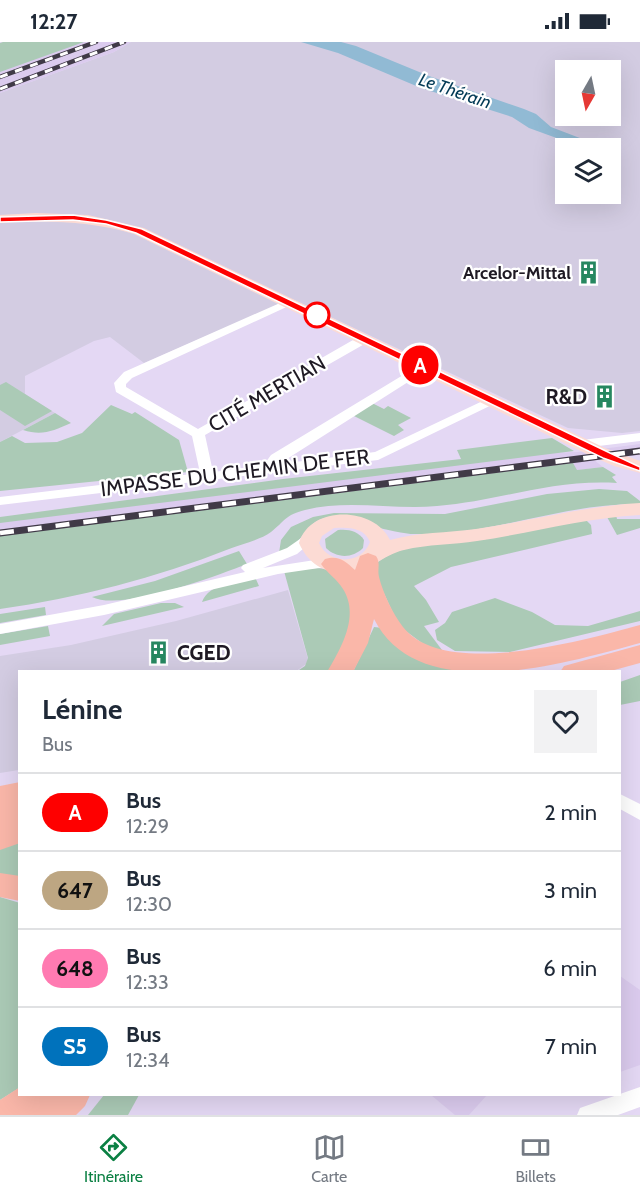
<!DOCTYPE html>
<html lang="fr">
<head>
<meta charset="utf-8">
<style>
  body { margin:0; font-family:Cabin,sans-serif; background:#f2f2f3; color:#1f2937; height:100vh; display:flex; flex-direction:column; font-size:22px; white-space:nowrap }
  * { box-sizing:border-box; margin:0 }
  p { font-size:20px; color:#747a83 }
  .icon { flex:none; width:33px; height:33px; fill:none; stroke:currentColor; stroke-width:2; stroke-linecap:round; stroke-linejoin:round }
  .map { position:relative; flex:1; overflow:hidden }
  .sheet { position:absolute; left:18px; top:628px; width:603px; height:426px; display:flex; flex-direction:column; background:#fff; border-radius:0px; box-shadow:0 6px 24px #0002 }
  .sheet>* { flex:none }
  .badge { padding:0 12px; border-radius:20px; font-size:21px; line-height:39px }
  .needle { width:39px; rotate:189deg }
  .fabs { position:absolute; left:555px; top:18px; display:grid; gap:12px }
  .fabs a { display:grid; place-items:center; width:66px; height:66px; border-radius:0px; background:#fff; box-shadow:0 6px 24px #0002; font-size:30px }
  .map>.badge { position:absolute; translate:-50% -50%; box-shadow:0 0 0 3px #fff }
  .round { display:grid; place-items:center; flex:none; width:63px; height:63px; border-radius:0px; background:#f2f2f3 }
  .head { display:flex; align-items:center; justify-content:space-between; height:102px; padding:0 24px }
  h1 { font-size:28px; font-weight:800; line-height:45px }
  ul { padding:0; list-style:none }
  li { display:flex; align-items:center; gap:18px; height:78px; padding:0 24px; border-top:2px solid #e0e1e3 }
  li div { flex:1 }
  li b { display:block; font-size:22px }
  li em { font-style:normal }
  li .badge { min-width:66px; font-weight:700; text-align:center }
  .status { display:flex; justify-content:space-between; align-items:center; height:42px; padding:0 30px; background:#fff; direction:ltr }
  .status svg { height:16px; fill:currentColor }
  .menu { display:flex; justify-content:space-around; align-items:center; height:84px; border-top:2px solid #e0e1e3; background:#fff; font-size:16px; color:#747a83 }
  .menu a { display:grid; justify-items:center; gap:3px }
  .menu .active { color:#0b8043 }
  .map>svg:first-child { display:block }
</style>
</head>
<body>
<div class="status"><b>12:27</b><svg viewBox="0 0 49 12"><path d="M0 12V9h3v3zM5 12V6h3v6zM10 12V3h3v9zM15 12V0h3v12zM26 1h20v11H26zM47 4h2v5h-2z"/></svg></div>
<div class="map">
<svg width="640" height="1073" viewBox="0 0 640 1073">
  <rect width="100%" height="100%" fill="#e4d8f4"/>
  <!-- industrial -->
  <g fill="#d3cce2" fill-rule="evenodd">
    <path d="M131,0H640V389L622,391L568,386L292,257L144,321L110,295L94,299L25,334V352L55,371L0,400V51L114,10ZM566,28H610V74H566ZM566,106H610V152H566Z"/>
    <path d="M288,548L308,617L306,622L295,630H20L19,728L0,731V614L71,603L176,579Z"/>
  </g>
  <!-- built -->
  <g fill="#dbcbee">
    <path d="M66,0H131L114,10L0,51V23Z"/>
    <path d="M640,402V413L594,418L603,425L0,497V476L542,411L578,410Z"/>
    <path d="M620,934L640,948V1023L620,1030Z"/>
    <path d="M431,1053H487L469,1073H455Z"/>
  </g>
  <!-- green -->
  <g fill="#abcab6">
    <path d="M3,0H84L0,30V1Z"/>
    <path d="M6,340L52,369L25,384L0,368V343Z"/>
    <path d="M372,361L384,367L388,364L411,376L398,383L404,388L394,394L352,373Z"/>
    <path d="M111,363L132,372L135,370L179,398L188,430L0,449V400L12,394L25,401L57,400L82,391Z"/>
    <path d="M55,371L71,381C53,389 42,394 23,388Z"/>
    <path d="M552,396L574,409L0,481V475L283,437L461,417L457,408Z"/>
    <path d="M573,421L577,428L603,425L616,433L612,435L617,441C551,437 500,459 437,464C393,468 348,457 305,468C285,473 285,479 271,490C260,498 242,502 229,507C156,536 78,556 0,567V494Z"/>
    <path d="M599,447L627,449L640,459V462C563,461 491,494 415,492C391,492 344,473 325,476C309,480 306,492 295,502C290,506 284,508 279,511L281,498L291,485L313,475L334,471L445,472L547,452Z"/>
    <path d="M616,473L617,477H640V486L617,493L607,475Z"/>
    <path d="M586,478L591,483L592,492L451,525L414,544L426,558L439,580L424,584L445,612L430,607L399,584L376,534L378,520C405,498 452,503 486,497C519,491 553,484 586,478Z"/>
    <path d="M338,488C349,487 358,489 364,498L363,506C352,517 336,516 326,506L325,497Z"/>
    <path d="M239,509L247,522C216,534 121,570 92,555L155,539Z"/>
    <path d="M317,526L326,527L340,534L357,575L329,630H296L305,624L308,616L284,529Z"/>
    <path d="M255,535L259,544L202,560C209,541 238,540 255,535Z"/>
    <path d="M495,556L532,570L555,583L588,584L640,569V579L510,610L455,609L437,598L435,588L445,581L452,570Z"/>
    <path d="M161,561H175L184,565L102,584L114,572Z"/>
    <path d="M45,565L46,573L0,581V572Z"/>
    <path d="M48,584L50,594L0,603V592Z"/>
    <path d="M374,585L383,586L462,629L353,630Z"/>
    <path d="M640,633V659L620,663V640Z"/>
    <path d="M19,800V836L0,834V807Z"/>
    <path d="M0,855L20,861L19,1046L0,1058Z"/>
    <path d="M104,1053H139L128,1073H88Z"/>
  </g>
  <!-- water -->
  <path fill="#91bad4" d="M301,0H341L356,4L429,34L524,67L536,72L551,85L606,106H584L529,86L512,75L421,46L338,11Z"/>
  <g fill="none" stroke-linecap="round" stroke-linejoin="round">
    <!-- street -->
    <g fill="#fff" fill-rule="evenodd">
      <path d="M289,257L295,260L293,262L132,336L126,342V345L198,387L360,294H368V300L205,393L213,430L263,424L271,413L423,321L427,322L429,325L427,328L279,422L375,410L489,356L494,355L500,359L378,418L0,463V455L200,431L192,394L116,350L114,341L124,330Z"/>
      <path d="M640,391V399L582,406L575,402L582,398Z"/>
      <path d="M310,490L317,495L297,512L263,526L328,516L333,518L335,521L333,524L278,532L104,573L0,592V582L104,563L245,530L241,526L243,523L287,506Z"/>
      <path d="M620,752L640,762V778L620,767Z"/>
      <path d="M640,1045V1065L618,1073H577L580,1066Z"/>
    </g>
    <!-- secondary -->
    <g fill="#fcdbd4" fill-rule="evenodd">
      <path d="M36,171L88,173L144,186L605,406L640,419V431L614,424L591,414L134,192C90,179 46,178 0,181V173Z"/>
      <path d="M640,461V473C584,476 532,491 477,499C453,503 428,502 404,508C382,513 369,531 345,531C323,531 308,521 299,501C310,463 374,464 390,498C418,490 447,491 476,487C531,479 584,464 640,461ZM334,486C348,485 364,485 370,500C362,523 329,523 319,501L322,494Z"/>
    </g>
    <!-- primary -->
    <g fill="#fab7a9" fill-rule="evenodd">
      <path d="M368,511L376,514C381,521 377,527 379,535C383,551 393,572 403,585C444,638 585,598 640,583V601C566,621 419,666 374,577L368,601L353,630H327C341,606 360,574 343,547C337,537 327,531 321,522L325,517C339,513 345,519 355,528L360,514Z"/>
      <path d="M640,603V621L607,630H560L564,624Z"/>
      <path d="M20,740V801L0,808V744Z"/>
      <path d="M0,831L20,834V859L0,855Z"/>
      <path d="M20,1045V1053H90L85,1064L76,1073H0V1058Z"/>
    </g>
    <defs>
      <g id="rail-far2">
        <path d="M0,35L96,0"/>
        <path d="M0,47L124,0"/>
      </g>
      <path id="rail-far1" d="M633,410L640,409"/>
      <path id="rail" d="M0,491L640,409"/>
    </defs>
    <!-- rail-far2 casing -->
    <use href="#rail-far2" stroke="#403a47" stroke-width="4.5"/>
    <!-- rail-far1 casing -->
    <use href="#rail-far1" stroke="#403a47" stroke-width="5"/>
    <!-- rail casing -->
    <use href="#rail" stroke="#403a47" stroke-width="7"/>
    <!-- rail-far2 -->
    <use href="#rail-far2" stroke="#fff" stroke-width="3" stroke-dasharray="8" stroke-linecap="butt"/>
    <!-- rail-far1 -->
    <use href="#rail-far1" stroke="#fff" stroke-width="4" stroke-dasharray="10" stroke-linecap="butt"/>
    <!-- rail -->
    <use href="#rail" stroke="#fff" stroke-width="4.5" stroke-dasharray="14" stroke-linecap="butt"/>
  </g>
  <!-- line -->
  <path fill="#fe0000" stroke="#fff" stroke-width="1.5" d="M73,173L106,178L142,187L610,411L640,425V429L603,416L136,191L106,182L73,178L0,180V175Z"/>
  <!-- icons -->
  <defs>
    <symbol id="building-bare" viewBox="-9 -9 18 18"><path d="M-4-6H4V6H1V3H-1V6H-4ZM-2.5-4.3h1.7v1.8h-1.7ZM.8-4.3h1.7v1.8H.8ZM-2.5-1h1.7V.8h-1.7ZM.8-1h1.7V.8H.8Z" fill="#268760" stroke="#fff" stroke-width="2.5" paint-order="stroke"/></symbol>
  </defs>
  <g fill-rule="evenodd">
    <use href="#building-bare" x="572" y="214" width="33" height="33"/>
    <use href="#building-bare" x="588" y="338" width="33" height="33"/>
    <use href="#building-bare" x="142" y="594" width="33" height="33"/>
  </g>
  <!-- markers -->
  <circle fill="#fff" stroke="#fe0000" stroke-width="3" cx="317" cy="273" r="12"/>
  <g text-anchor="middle" stroke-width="4.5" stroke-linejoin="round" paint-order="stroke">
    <!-- far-water labels -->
    <g font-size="18" font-style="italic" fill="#033b56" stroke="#fff">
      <text transform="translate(455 49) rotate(19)" y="6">Le Thérain</text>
    </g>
    <!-- far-poi labels -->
    <g font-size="18" font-weight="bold" fill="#1f1a24" stroke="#fff" text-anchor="end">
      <text x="571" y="237">Arcelor-Mittal</text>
    </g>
    <!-- street labels -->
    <g font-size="21" fill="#1f1a24" stroke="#fff">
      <text transform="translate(267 352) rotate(-30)" y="7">CITÉ MERTIAN</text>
      <text transform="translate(235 431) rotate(-7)" y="7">IMPASSE DU CHEMIN DE FER</text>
    </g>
    <!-- poi labels -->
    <g font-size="21" font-weight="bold" fill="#1f1a24" stroke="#fff" text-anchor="end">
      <text x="587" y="362">R&amp;D</text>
      <text x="177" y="618" text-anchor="start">CGED</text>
    </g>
  </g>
</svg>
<div class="fabs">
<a><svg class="needle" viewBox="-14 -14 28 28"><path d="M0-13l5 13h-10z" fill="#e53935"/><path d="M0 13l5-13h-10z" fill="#747a83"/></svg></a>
<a><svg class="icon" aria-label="layers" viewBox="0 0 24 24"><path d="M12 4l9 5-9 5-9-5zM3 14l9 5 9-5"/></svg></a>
</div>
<b class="badge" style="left:420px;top:323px;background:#fe0000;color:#fff">A</b>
<section class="sheet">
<div class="head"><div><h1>Lénine</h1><p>Bus</p></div><a class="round"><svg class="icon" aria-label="heart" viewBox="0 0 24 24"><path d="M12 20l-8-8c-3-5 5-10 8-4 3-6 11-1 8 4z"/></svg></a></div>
<ul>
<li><span class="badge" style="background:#fe0000;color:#fff">A</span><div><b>Bus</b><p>12:29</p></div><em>2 min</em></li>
<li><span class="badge" style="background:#bda682;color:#111">647</span><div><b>Bus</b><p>12:30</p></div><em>3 min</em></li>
<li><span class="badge" style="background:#ff7ab1;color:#111">648</span><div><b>Bus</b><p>12:33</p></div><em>6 min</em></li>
<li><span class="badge" style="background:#0072bc;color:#fff">S5</span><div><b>Bus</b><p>12:34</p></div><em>7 min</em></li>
</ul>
</section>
</div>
<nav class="menu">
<a class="active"><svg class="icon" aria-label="directions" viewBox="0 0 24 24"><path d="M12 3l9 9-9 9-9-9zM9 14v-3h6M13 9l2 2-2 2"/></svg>Itinéraire</a>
<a><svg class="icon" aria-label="map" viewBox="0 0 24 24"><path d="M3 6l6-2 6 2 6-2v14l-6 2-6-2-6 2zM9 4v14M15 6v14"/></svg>Carte</a>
<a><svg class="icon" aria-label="tickets" viewBox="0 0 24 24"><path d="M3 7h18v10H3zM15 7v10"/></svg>Billets</a>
</nav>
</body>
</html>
